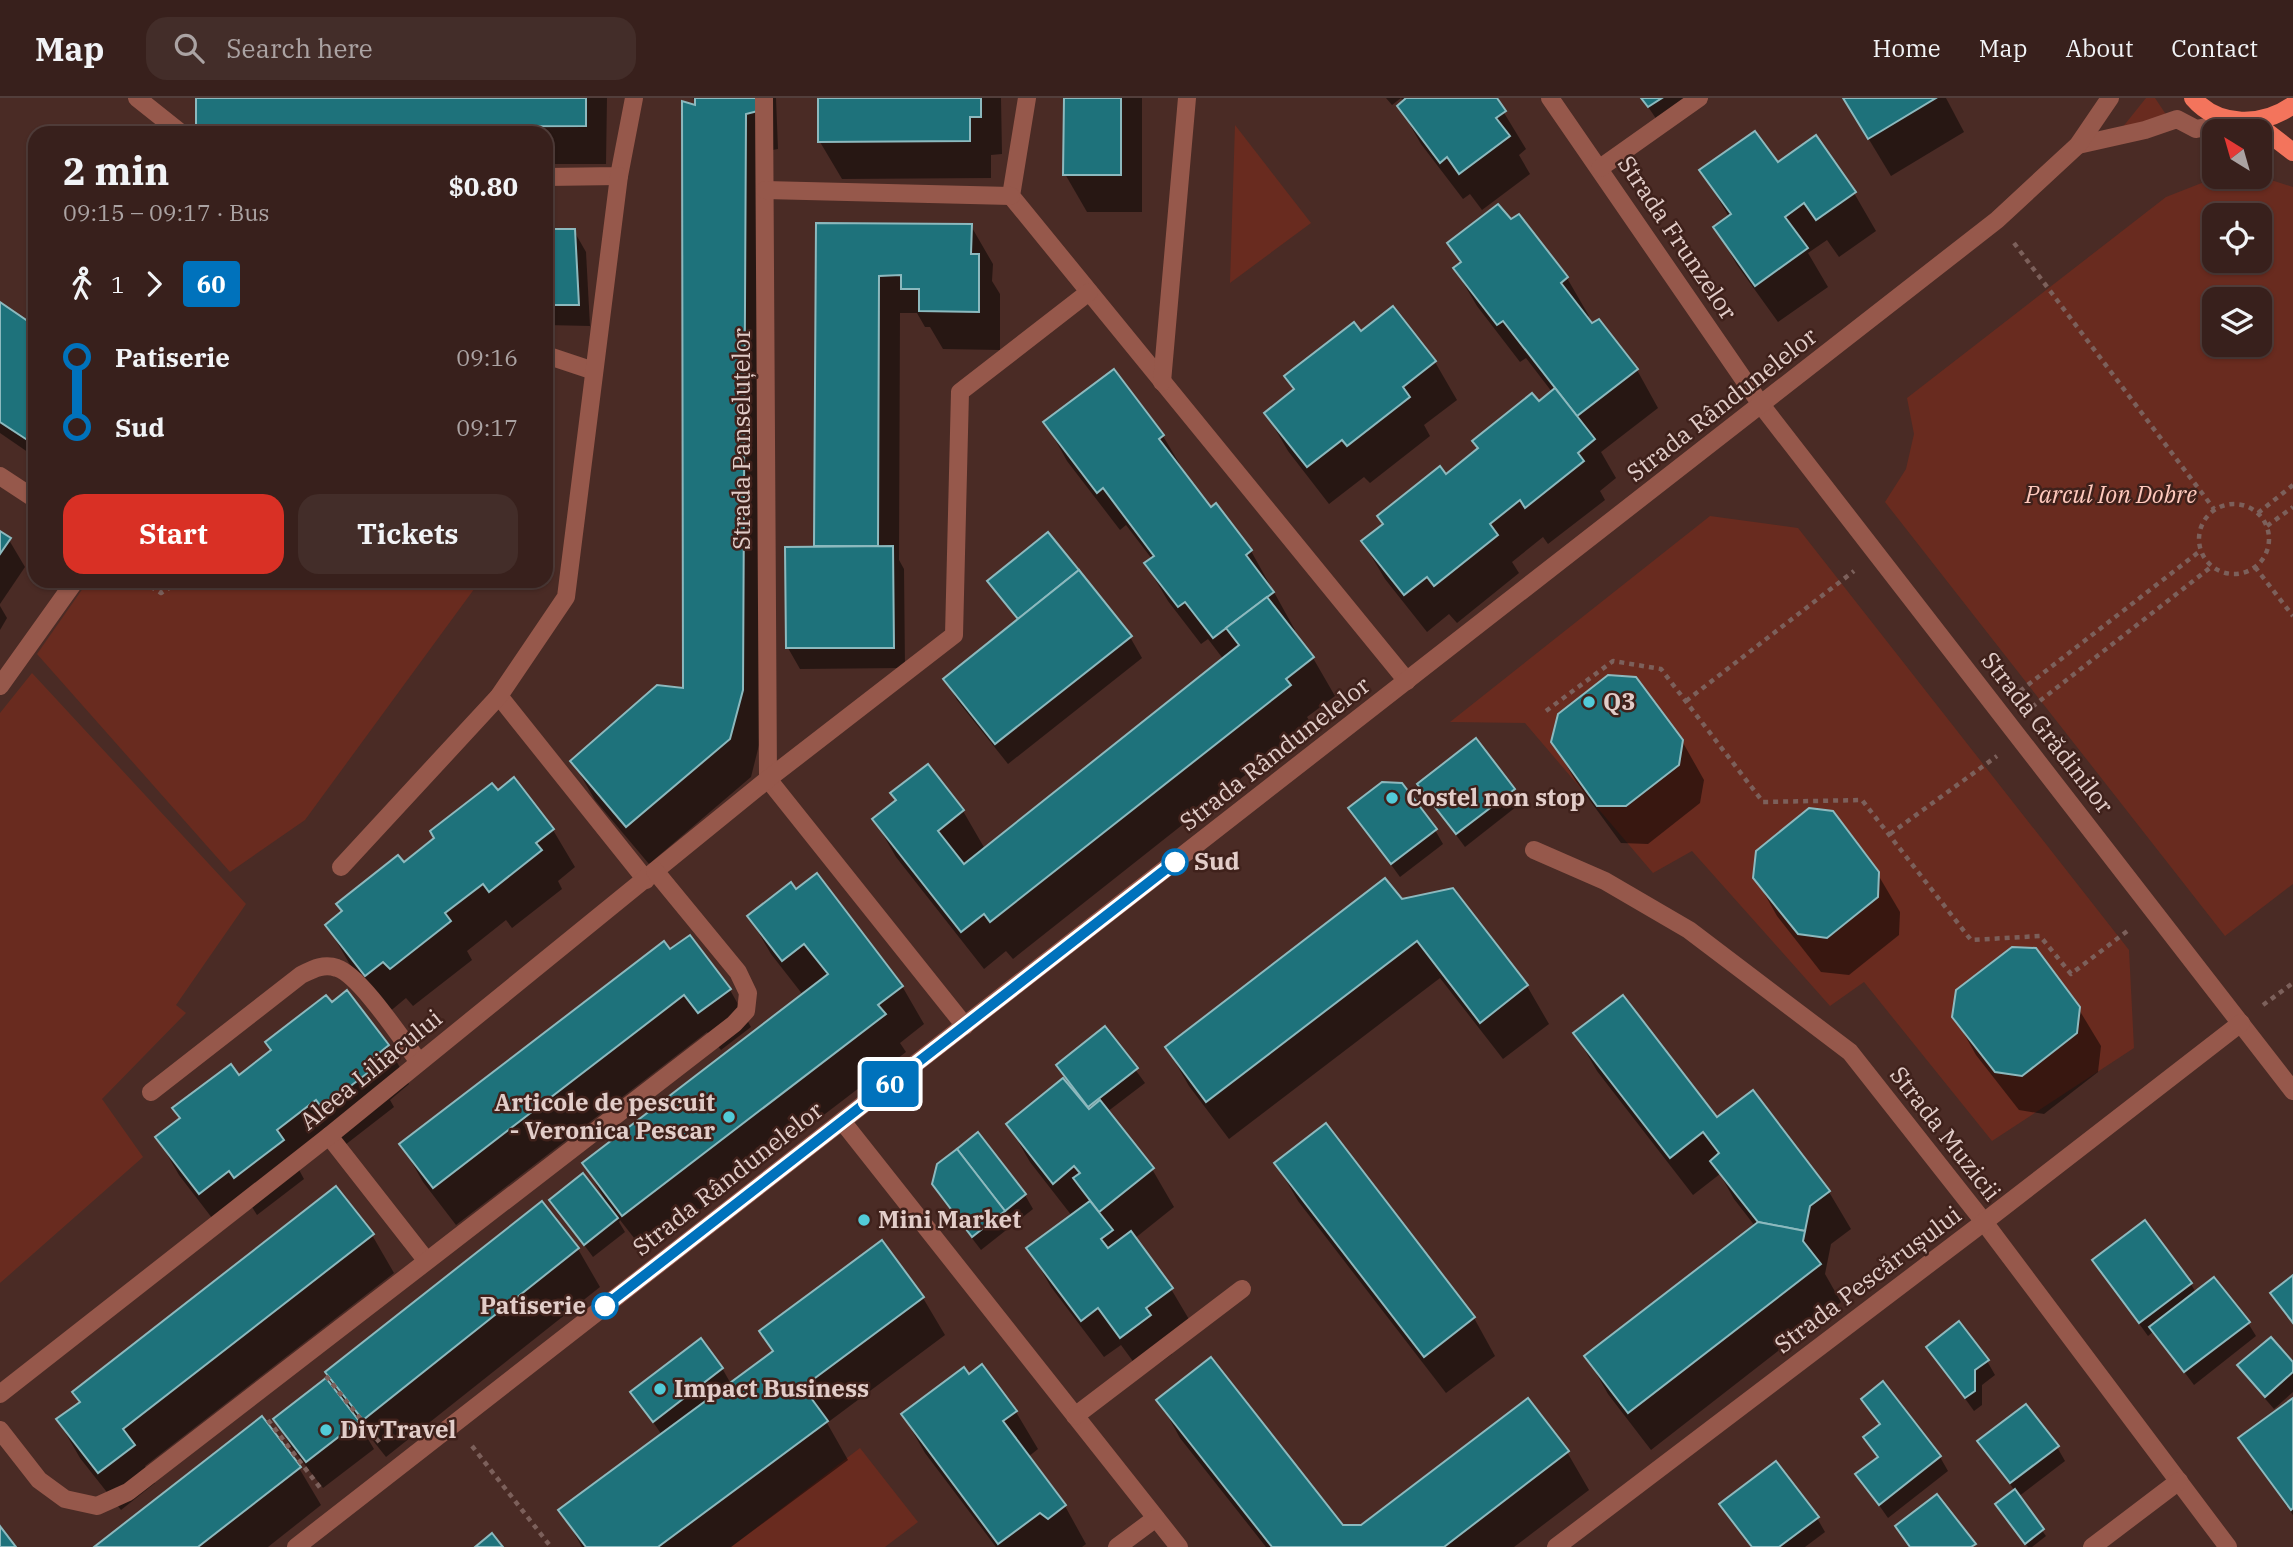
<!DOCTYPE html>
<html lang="en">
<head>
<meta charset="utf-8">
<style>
  body { margin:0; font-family:"IBM Plex Serif",serif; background:#432d29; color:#f1f3f6; height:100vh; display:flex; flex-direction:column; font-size:26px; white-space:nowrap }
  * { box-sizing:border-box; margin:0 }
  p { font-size:23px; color:#aba3a3 }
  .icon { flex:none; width:38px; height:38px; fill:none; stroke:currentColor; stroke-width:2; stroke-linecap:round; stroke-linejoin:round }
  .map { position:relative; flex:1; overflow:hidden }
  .details { position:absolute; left:28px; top:28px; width:525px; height:462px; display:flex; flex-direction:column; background:#38201c; border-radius:21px; box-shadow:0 2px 5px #0004,0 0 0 2px #523e3b }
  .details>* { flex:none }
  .badge { padding:0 14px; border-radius:5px; font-size:24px; line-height:46px }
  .needle { width:46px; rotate:323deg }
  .fabs { position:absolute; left:2202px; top:21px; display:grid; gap:14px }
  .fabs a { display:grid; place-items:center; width:70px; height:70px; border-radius:14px; background:#38201c; box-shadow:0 2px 5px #0004,0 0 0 2px #523e3b; font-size:35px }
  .map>.badge { position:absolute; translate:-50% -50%; box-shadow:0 0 0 4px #fff }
  .legs { display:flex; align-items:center; gap:10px; height:77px; padding:0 35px; font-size:23px }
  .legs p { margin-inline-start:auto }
  .summary { display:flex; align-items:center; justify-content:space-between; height:119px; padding:0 35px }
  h1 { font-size:38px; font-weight:700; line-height:52px }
  .primary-button { display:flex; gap:14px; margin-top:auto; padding:14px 35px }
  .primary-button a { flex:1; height:80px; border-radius:21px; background:#d93025; color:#fff; font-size:28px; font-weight:700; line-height:80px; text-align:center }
  .primary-button a+a { background:#432d29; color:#f1f3f6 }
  ul { padding:0 35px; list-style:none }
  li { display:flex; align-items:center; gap:24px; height:70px; font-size:26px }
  li i { display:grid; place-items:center; width:10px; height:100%; margin:0 9px; background:currentColor }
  li i::after { content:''; width:18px; height:18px; margin:-9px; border:5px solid; border-radius:50%; background:#38201c }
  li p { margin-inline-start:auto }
  li:first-child i { background:linear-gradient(#0000 50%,currentColor 0) }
  li:last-child i { background:linear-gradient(currentColor 50%,#0000 0) }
  header { display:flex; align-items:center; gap:42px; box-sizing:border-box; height:98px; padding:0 35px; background:#38201c; border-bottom:2px solid #523e3b }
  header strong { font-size:33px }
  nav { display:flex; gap:38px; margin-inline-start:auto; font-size:24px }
  .search { width:490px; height:63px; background:#432d29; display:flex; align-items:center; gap:18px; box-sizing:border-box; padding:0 24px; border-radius:21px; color:#aba3a3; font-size:26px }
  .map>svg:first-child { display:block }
</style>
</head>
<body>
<header>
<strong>Map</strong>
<div class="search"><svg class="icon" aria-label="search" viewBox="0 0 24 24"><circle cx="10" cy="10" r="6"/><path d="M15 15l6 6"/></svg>Search here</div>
<nav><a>Home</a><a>Map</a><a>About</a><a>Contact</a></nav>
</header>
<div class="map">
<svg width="2293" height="1449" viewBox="0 0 2293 1449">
  <rect width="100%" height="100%" fill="#4a2b25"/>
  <!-- green -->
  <g fill="#692b1f" fill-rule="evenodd">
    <path d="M2146,0H2155L2171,24L2110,45Z"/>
    <path d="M1235,27L1311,125L1230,185Z"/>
    <path d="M2259,78L2293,89V786L2225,838L1885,404L1906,371L1914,336L1907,300L2166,99L2217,79ZM2214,117H2259V163H2214ZM2214,201H2259V247H2214Z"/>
    <path d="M1710,418L1798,430L2129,852L2134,950L1992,1043L1864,884L1830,908L1692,753L1653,775L1525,625L1450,624Z"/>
    <path d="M88,483H480L305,722L230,774L37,556Z"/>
    <path d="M32,575L246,806L176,907L186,915L102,1001L143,1059L0,1185V615Z"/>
    <path d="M860,1350L918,1424L885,1449H731Z"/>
  </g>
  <!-- shadow -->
  <g fill="#0007">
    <path d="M197,0H607L606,66H546V35H201L197,29Z"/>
    <path d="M693,0H776L778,51L767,53L763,631L751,679L649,766L595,702L573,664L685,592L698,9Z"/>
    <path d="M819,0H1001L1002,56L991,57V80L842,81L820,44Z"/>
    <path d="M1065,0H1142V114H1087L1065,76Z"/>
    <path d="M1386,0H1495L1526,51L1519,57L1530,76L1482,112L1470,96L1463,101L1421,46L1399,8L1404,4L1401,0L1392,7Z"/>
    <path d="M1642,0H1690L1657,22Z"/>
    <path d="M1844,0H1946L1964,34L1891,78Z"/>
    <path d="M1777,67L1854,95L1876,133L1839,159L1827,142L1808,155L1828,189L1778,224L1737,167L1715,129L1729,119L1702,73Z"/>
    <path d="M1519,118L1567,180L1589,218L1586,220L1592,228L1598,223L1637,272L1658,310L1601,354L1616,380L1600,393L1605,402L1548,446L1543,439L1512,464L1519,475L1457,525L1449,516L1427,534L1385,481L1363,444L1552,294L1526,260L1520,264L1477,208L1455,171L1461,166L1449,146L1511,124Z"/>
    <path d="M817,127L971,128L993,166L992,183L1000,196V252L943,251L930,229H925L917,215H900L899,462L904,471L905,570L800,571L788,550L817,451Z"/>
    <path d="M546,133H574L586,154L590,228L546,227Z"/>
    <path d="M0,206L35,230V359L0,335Z"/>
    <path d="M1392,211L1435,264L1457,302L1424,327L1430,338L1370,385L1364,379L1329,406L1288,353L1266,315L1294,293L1286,279L1361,235Z"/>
    <path d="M1046,325L1163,338L1185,375L1210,412L1251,453L1295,532L1293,534L1313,560L1335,598L1307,619L1311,625L1013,861L1006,853L984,871L896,759L874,721L963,713L985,751L1224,562L1208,541L1201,546L1168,503L1146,466L1152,461L1126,427L1120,432L1067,363Z"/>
    <path d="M0,435L9,442L25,469L0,506Z"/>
    <path d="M989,483L1130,539L1142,560L1008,666L957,602L945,581L1018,523Z"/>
    <path d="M0,508L7,520L0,532Z"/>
    <path d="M1682,643L1704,682L1700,705L1648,746L1621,745L1575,682L1553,644Z"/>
    <path d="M1419,687L1513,692L1521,705L1465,749Z"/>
    <path d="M498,694L553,732L575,769L558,783L562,791L512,830L506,822L467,853L472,862L413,908L406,900L388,915L349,865L327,827Z"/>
    <path d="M1350,710L1435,732L1443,746L1400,779Z"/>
    <path d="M1877,775L1900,814L1899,837L1849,877L1821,874L1777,818L1755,779Z"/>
    <path d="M1453,792L1527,888L1549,926L1503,961L1440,880L1229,1041L1189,988L1167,950L1401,803Z"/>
    <path d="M749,818L902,888L924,926L900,945L906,954L645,1154L620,1122L619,1124L625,1134L593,1159L551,1102H605L584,1065L803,897L771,856Z"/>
    <path d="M670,853L730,892L751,929L721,952L707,934L456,1127L423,1084L402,1047Z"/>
    <path d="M347,895L388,948L409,986L390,1002L394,1009L345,1047L339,1039L298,1070L304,1081L257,1117L252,1109L222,1133L179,1077L157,1039L239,980Z"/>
    <path d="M2078,910L2101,948L2098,974L2044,1016L2019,1012L1976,957L1954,918Z"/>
    <path d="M1105,930L1145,985L1107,1014L1152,1071L1174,1109L1134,1141L1171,1191L1193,1228L1167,1248L1172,1256L1143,1277L1121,1247L1104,1259L1051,1189L1029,1151L1072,1118L1030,1064L1008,1026L1065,980L1058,967Z"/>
    <path d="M1575,935L1717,1022L1829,1094L1851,1131L1831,1146L1825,1176L1841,1204L1651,1352L1608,1296L1587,1259L1755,1128L1734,1101L1720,1076L1693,1097L1597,973Z"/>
    <path d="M978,1037L1025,1097L1033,1111L981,1152L942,1101L933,1086Z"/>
    <path d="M1276,1065L1474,1220L1495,1258L1446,1295L1298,1103Z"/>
    <path d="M542,1106L578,1151L600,1189L386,1359L367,1335L365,1336L374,1351L323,1390L291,1349L276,1322L342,1299L328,1275Z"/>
    <path d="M372,1137L394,1175L145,1368L155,1385L121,1412L80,1360L58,1322Z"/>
    <path d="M2094,1163L2191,1186L2196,1195L2248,1225L2256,1238L2194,1287L2154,1233L2148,1238Z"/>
    <path d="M923,1200L945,1237L827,1325L848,1362L731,1449H582L561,1412L662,1337L632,1294L722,1270L731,1286L773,1255L761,1234Z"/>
    <path d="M1928,1249L1987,1263L1995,1277L1982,1287V1307L1974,1313Z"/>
    <path d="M2293,1267V1294L2274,1311L2248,1281L2240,1268Z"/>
    <path d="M969,1278L1016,1314L1038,1351L1028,1359L1065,1408L1086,1446L1082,1449H996L925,1355L903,1317Z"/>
    <path d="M1883,1285L1940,1359L1948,1373L1888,1420L1858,1377L1878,1360L1865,1340L1881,1328L1863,1301Z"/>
    <path d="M1159,1302L1342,1428L1361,1429L1567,1354L1589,1392L1514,1449H1266L1180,1340Z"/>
    <path d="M2293,1303V1417L2253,1361L2241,1340Z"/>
    <path d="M1980,1344L2057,1349L2065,1363L2018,1399L2046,1438L2032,1449H2028L2001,1413L2015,1393Z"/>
    <path d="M299,1370L321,1407L268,1449H97Z"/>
    <path d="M1722,1407L1817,1420L1825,1434L1805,1449H1751Z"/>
  </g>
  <!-- building -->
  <g fill="#1e727b" stroke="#8cb9be" stroke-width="2">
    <path d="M196,0H586V28L196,29Z"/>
    <path d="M695,0H757L758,13L746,16L743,592L730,641L626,729L570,663L657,587L683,590L682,3L695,7Z"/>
    <path d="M818,0H981V19H970V43L818,44Z"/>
    <path d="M1064,0H1121V77H1063Z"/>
    <path d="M1497,0L1506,13L1496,20L1510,38L1459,76L1447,59L1440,65L1397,8L1406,0Z"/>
    <path d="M1641,0H1662L1648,9Z"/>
    <path d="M1843,0H1936L1868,41Z"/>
    <path d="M1755,33L1778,64L1816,37L1856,94L1816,122L1804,105L1785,119L1808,150L1755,188L1713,129L1731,116L1699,72Z"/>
    <path d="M1498,106L1511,121L1519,116L1568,179L1561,185L1592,225L1599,221L1638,271L1577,318L1503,223L1497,227L1453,170L1461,164L1447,145Z"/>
    <path d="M816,125L972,126L971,156H979V214L919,213V191H901V177L879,178L878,448H814Z"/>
    <path d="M546,131H575L579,207H546Z"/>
    <path d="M0,204L35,228V347L0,324Z"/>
    <path d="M1393,208L1436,263L1403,289L1410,299L1347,348L1342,342L1307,369L1264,315L1294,291L1284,278L1354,224L1361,233Z"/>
    <path d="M1114,271L1164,337L1159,341L1211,409L1216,405L1252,452L1246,457L1274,494L1213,540L1185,504L1178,509L1144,465L1154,458L1103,390L1097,395L1043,324Z"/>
    <path d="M1555,290L1595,341L1578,355L1584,363L1525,410L1520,402L1490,426L1498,437L1434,488L1427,479L1404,497L1361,443L1383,426L1377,418L1440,368L1446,376L1478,350L1472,343L1532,295L1539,303Z"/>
    <path d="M0,433L11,440L0,456Z"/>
    <path d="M1048,434L1079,472L1018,521L987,483Z"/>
    <path d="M893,448L894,550H786L785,449Z"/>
    <path d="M1079,472L1132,538L995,646L943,581Z"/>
    <path d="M1267,499L1314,559L1286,581L1291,587L990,824L984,816L961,834L872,721L896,702L890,695L928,666L964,712L938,733L964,766L1239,547L1226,530Z"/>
    <path d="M1608,577L1636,579L1683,642L1679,667L1626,708H1597L1551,644L1558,616Z"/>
    <path d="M1476,640L1515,691L1456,736L1417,686Z"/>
    <path d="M514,679L554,731L536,745L542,752L489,794L483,786L445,815L451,823L390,871L383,864L365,878L325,827L342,813L336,806L398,757L404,764L434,740L430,733L492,685L498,692Z"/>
    <path d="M1382,684L1402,685L1437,731L1391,766L1348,710Z"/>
    <path d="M1809,710L1833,713L1879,774L1878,799L1827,840L1798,836L1753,780L1756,753Z"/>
    <path d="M817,775L903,888L878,907L886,916L622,1118L582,1065L828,876L804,846L782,863L747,818L791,784L796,791Z"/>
    <path d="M1385,780L1402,801L1453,790L1528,887L1480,925L1417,843L1206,1004L1165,949Z"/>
    <path d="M690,837L731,891L698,915L684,897L433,1090L399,1046L664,843L670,851Z"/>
    <path d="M2012,849L2036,850L2080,909L2077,935L2022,978L1995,974L1952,919L1956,892Z"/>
    <path d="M347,892L389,947L368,964L374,970L322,1010L316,1002L277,1032L284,1042L234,1080L229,1073L199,1096L155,1039L180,1020L172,1010L231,966L239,977L271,952L265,944L326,897L332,904Z"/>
    <path d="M1623,897L1717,1019L1753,992L1830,1093L1810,1108L1805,1133L1758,1124L1710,1063L1719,1055L1703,1034L1670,1060L1573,935Z"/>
    <path d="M1105,928L1138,970L1088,1009L1056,967Z"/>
    <path d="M1063,980L1089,1011L1100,1002L1154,1070L1099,1114L1073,1080L1080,1075L1074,1068L1053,1086L1006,1026Z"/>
    <path d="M1326,1025L1475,1219L1424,1259L1274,1065Z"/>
    <path d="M978,1034L1026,1096L1005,1113L957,1051Z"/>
    <path d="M957,1051L1005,1113L972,1139L932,1086L937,1066Z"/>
    <path d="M583,1075L618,1120L584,1147L549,1102Z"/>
    <path d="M336,1088L374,1136L123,1331L135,1347L98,1375L56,1321L80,1304L72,1294Z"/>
    <path d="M542,1103L579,1150L363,1322L325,1274Z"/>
    <path d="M1090,1103L1113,1132L1101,1141L1108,1150L1131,1133L1173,1190L1146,1210L1151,1217L1120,1240L1098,1210L1081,1223L1026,1150Z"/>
    <path d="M2145,1122L2192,1185L2139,1225L2092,1162Z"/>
    <path d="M1758,1124L1805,1133L1803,1143L1821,1166L1628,1315L1584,1258Z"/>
    <path d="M882,1142L924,1199L803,1289L828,1323L658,1449H586L558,1412L773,1253L759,1233Z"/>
    <path d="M2293,1177V1225L2270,1195Z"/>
    <path d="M2214,1179L2250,1224L2184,1274L2149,1229Z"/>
    <path d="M1959,1223L1989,1262L1975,1272V1293L1965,1300L1926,1249Z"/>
    <path d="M2271,1239L2293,1264V1274L2265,1299L2237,1267Z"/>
    <path d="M701,1240L723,1270L653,1324L630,1294Z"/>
    <path d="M1211,1259L1343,1427H1361L1528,1300L1569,1353L1444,1449H1272L1156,1302Z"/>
    <path d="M982,1266L1017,1313L1003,1323L1066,1407L1048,1421L1040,1415L998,1446L901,1316L964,1269L969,1276Z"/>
    <path d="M326,1280L359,1323L306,1364L273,1321Z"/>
    <path d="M1883,1283L1941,1358L1879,1407L1855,1376L1878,1359L1863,1339L1880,1326L1861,1301Z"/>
    <path d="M2293,1300V1410L2291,1412L2238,1340Z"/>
    <path d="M2026,1306L2059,1348L2010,1385L1977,1343Z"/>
    <path d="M262,1318L301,1369L198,1449H94Z"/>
    <path d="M1776,1363L1819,1419L1779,1449H1752L1719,1406Z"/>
    <path d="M2015,1391L2044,1431L2025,1446L1995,1406Z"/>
    <path d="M1937,1396L1976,1446L1971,1449H1910L1895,1428Z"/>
    <path d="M0,1428L16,1449H0Z"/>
    <path d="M492,1435L503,1449H475Z"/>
  </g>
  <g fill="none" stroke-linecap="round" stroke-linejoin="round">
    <!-- path -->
    <g stroke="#7c605b" stroke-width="4.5" stroke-dasharray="5 5" stroke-linecap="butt">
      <path d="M2014,145L2214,411"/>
      <circle cx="2234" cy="441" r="35"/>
      <path d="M2258,415L2293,387"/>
      <path d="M2267,428L2293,409"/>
      <path d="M2255,469L2293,518"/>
      <path d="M142,483L161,495L180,483"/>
      <path d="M2020,593L2200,453"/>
      <path d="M1686,603L1854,473"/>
      <path d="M2032,609L2211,469"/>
      <path d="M1546,613L1613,563L1661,571L1763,704L1862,702L1971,842L2040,838L2071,876L2130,831"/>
      <path d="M1890,736L1997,658"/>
      <path d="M2263,907L2293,885"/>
      <path d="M326,1278L380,1345"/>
      <path d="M268,1322L321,1391"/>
      <path d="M472,1348L551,1449"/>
    </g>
    <!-- minor -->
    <g stroke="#96584b" stroke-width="18">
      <path d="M137,0L181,35"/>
      <path d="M764,0L768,681"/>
      <path d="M1027,0L1011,98L1407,583"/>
      <path d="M1550,0L1762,308L2293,993"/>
      <path d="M2078,47L2145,32L2177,21L2196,31L2237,23"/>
      <path d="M1600,70L1699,0"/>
      <path d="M546,79L619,78L634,0"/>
      <path d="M765,92L1011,98"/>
      <path d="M546,257L594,273"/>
      <path d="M1162,284L1187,0"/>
      <path d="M0,378L35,401"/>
      <path d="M0,588L75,483"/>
      <path d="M499,598L646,782"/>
      <path d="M768,681L965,928"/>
      <path d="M1534,752L1605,783L1689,832L1850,954L1984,1124L2228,1449"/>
      <path d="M341,769L499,598L566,499L619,78"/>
      <path d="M151,994L301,877C313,871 324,865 337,870C360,877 403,943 419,964"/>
      <path d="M842,1023L1179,1449"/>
      <path d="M329,1038L426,1162"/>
      <path d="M0,1296L329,1038L768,681L954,537L960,294L1089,194"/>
      <path d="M1075,1318L1242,1191"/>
      <path d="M0,1332L39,1382L65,1401L97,1408L128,1394L734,926L746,913L748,895L738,874L655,773"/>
      <path d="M296,1449L1997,122L2078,47L2110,0"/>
      <path d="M1117,1449L1156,1420"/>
      <path d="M1556,1449L1984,1124L2241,925"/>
      <path d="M2092,1449L2179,1383"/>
    </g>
    <!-- major -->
    <g stroke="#f3745c" stroke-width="18">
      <path d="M2193,0C2219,30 2263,28 2293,7"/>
      <path d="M2254,24L2293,54"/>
    </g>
  </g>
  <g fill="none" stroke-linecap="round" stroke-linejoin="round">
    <defs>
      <path id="line-1" d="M605,1208L1175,764"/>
    </defs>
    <!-- line-1 casing -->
    <use href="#line-1" stroke="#fff" stroke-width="16"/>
    <!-- line-1 -->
    <use href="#line-1" stroke="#0072bc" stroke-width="10"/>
  </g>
  <!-- markers -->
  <g fill="#52cbd8" stroke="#3f211b" stroke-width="2.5">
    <circle cx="1589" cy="604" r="7"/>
    <circle cx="1392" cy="700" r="7"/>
    <circle cx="729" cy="1019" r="7"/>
    <circle cx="864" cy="1122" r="7"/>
    <circle cx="660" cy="1291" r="7"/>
    <circle cx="326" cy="1332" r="7"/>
  </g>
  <g fill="#fff" stroke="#0072bc" stroke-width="3.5">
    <circle cx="1175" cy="764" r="12"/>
    <circle cx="605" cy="1208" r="12"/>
  </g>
  <g text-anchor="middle" stroke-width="5" stroke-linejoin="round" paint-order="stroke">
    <!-- street labels -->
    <g font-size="24" fill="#e2cdc9" stroke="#3f211b">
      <text transform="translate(1677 140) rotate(56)" y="8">Strada Frunzelor</text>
      <text transform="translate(1722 307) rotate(-38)" y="8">Strada Rândunelelor</text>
      <text transform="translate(742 341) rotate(-90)" y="8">Strada Panseluțelor</text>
      <text transform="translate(2047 635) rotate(52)" y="8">Strada Grădinilor</text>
      <text transform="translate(1275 656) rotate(-38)" y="8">Strada Rândunelelor</text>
      <text transform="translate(371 972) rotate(-39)" y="8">Aleea Liliacului</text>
      <text transform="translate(1945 1036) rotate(52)" y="8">Strada Muzicii</text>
      <text transform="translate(728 1081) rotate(-38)" y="8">Strada Rândunelelor</text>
      <text transform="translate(1868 1182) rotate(-37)" y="8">Strada Pescărușului</text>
    </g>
    <!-- park labels -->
    <g font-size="24" font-style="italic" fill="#ffc9bd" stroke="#3f211b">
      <text x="2111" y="405">Parcul Ion Dobre</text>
    </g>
    <!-- poi labels -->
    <g font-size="24" font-weight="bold" fill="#e2cdc9" stroke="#3f211b" text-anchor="start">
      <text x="1603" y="612">Q3</text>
      <text x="1406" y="708">Costel non stop</text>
      <text x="715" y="1013" text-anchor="end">Articole de pescuit<tspan x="715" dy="28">- Veronica Pescar</tspan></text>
      <text x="878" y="1130">Mini Market</text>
      <text x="674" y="1299">Impact Business</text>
      <text x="340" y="1340">DivTravel</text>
    </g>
    <!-- stop labels -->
    <g font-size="24" font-weight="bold" fill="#e2cdc9" stroke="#3f211b" text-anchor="start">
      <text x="1194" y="772">Sud</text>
      <text x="586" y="1216" text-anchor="end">Patiserie</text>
    </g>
  </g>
</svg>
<div class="fabs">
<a><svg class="needle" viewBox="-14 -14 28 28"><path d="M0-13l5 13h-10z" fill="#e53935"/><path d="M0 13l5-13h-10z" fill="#aba3a3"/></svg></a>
<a><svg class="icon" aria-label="locate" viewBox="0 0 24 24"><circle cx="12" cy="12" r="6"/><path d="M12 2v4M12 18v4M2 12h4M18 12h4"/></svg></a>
<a><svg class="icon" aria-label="layers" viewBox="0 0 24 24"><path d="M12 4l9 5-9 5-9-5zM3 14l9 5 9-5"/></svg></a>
</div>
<b class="badge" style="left:890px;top:986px;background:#0072bc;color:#fff">60</b>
<section class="details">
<div class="summary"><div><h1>2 min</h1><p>09:15 – 09:17 · Bus</p></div><b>$0.80</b></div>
<div class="legs"><svg class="icon" aria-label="walk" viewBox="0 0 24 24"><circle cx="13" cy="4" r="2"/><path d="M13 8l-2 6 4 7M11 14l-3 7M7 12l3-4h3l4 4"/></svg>1<svg class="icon" aria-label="forward" viewBox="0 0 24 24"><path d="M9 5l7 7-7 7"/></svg><b class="badge" style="background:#0072bc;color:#fff">60</b></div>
<ul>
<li><i style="color:#0072bc"></i><b>Patiserie</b><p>09:16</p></li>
<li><i style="color:#0072bc"></i><b>Sud</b><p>09:17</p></li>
</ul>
<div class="primary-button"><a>Start</a><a>Tickets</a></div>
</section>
</div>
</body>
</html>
